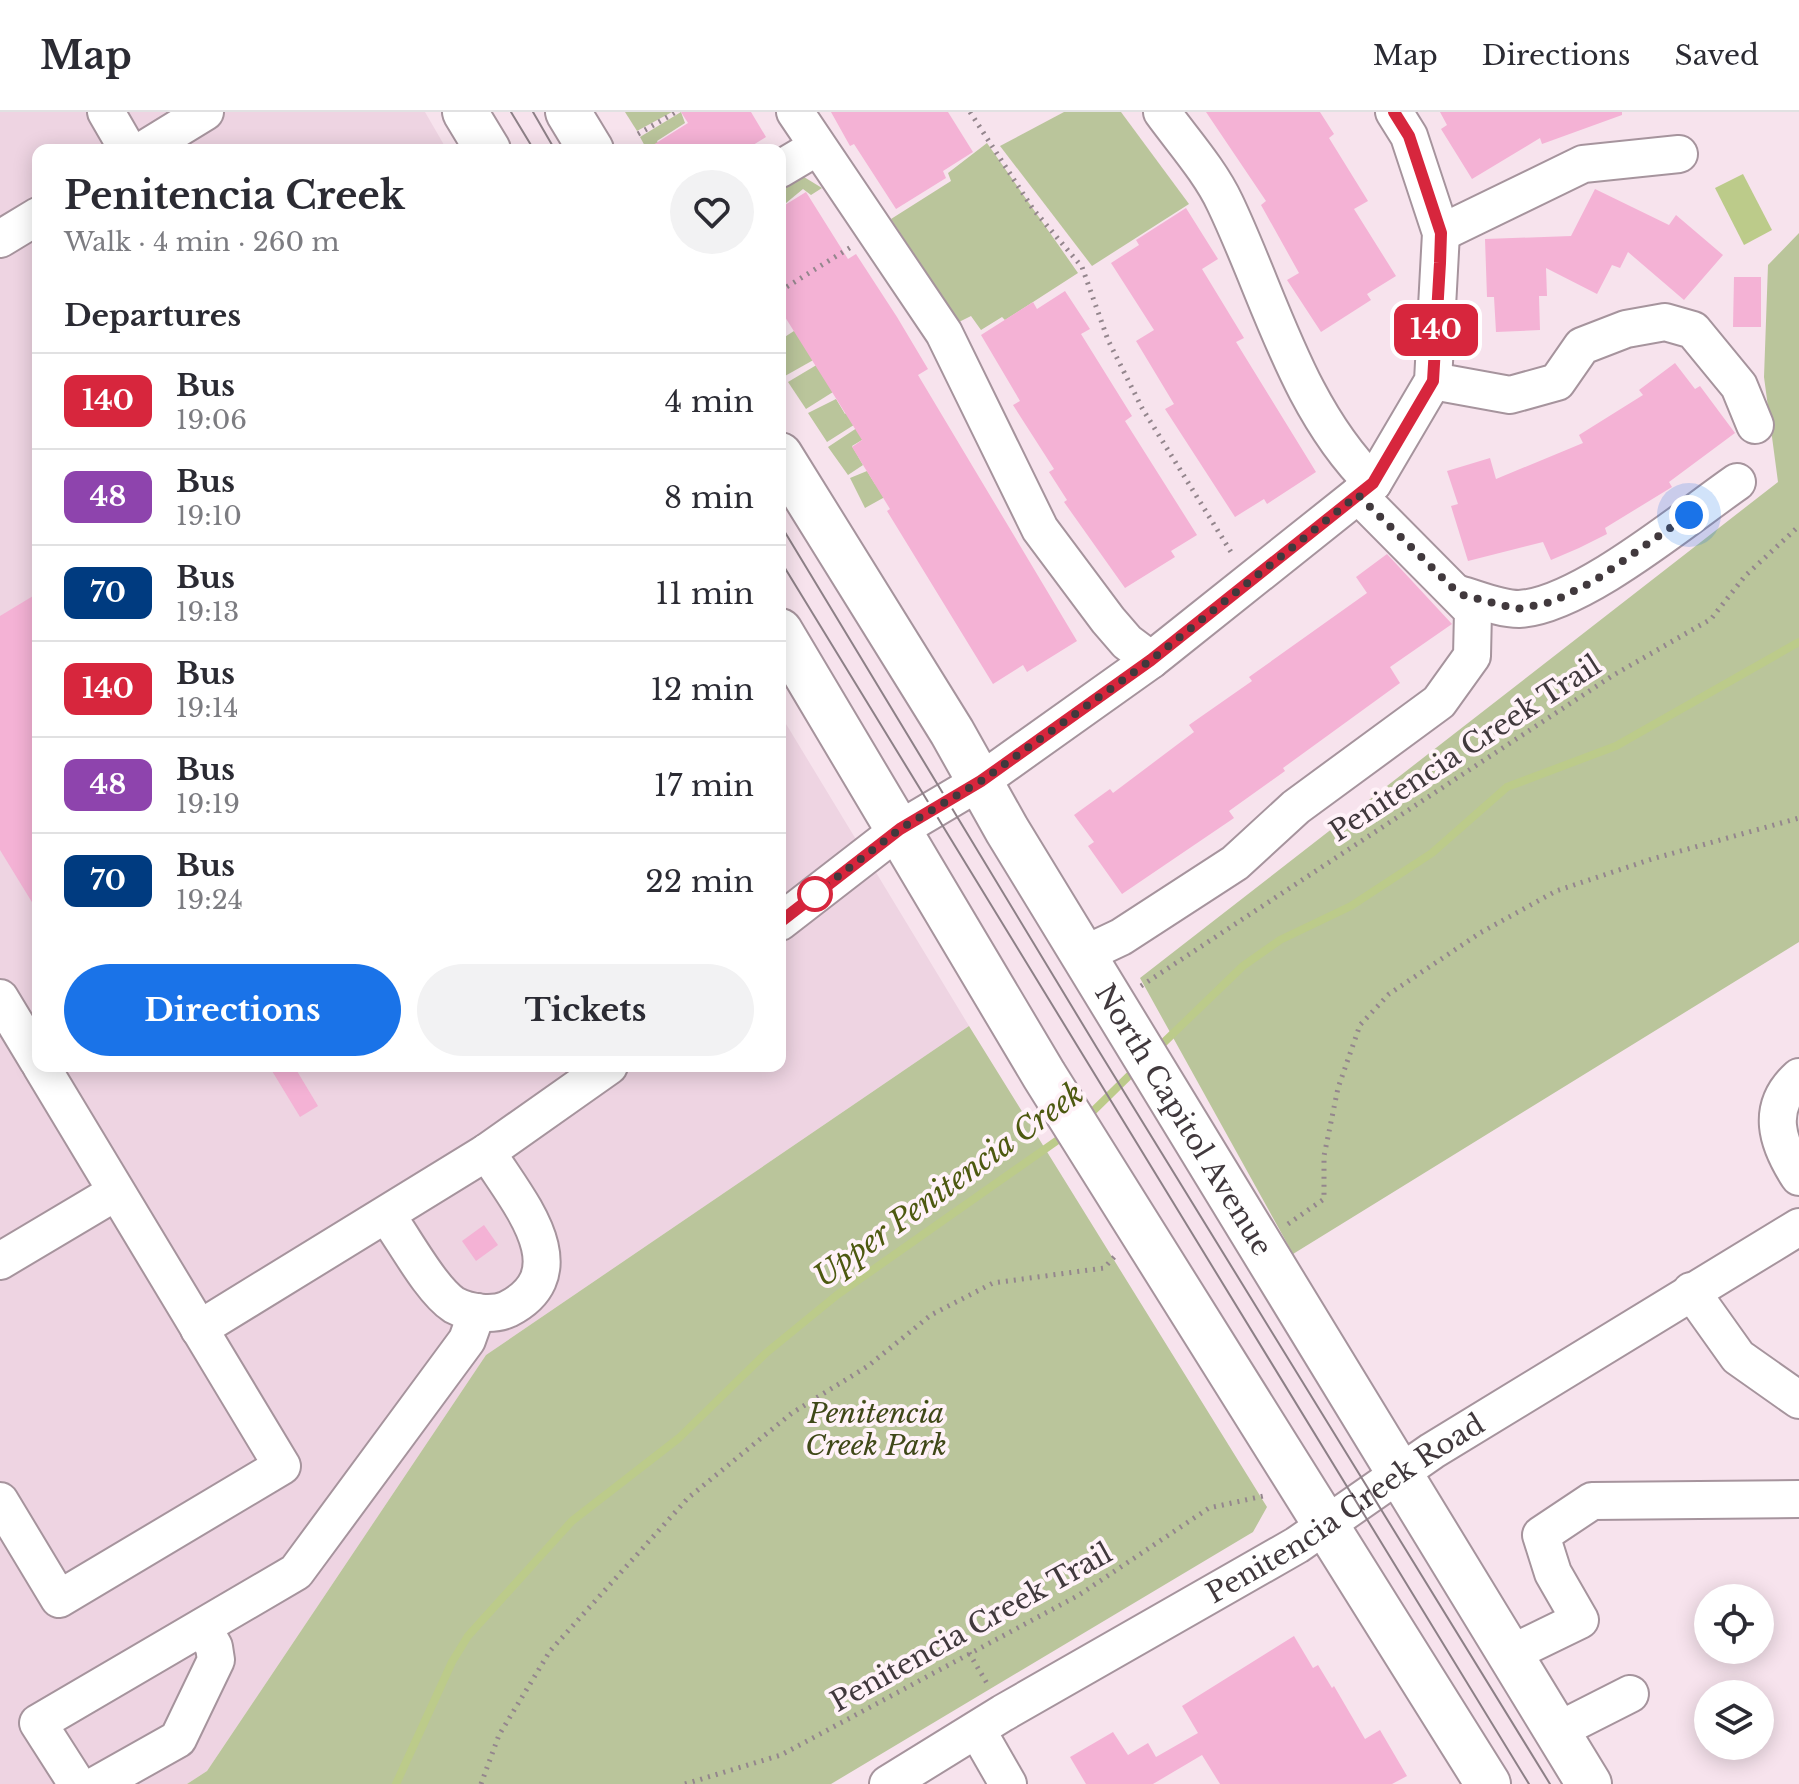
<!DOCTYPE html>
<html lang="en">
<head>
<meta charset="utf-8">
<style>
  body { margin:0; font-family:"Libre Baskerville",serif; background:#f2f2f3; color:#2b2b33; height:100vh; display:flex; flex-direction:column; font-size:30px; white-space:nowrap }
  * { box-sizing:border-box; margin:0 }
  p { font-size:26px; color:#7c7c81 }
  .icon { flex:none; width:44px; height:44px; fill:none; stroke:currentColor; stroke-width:2; stroke-linecap:round; stroke-linejoin:round }
  .map { position:relative; flex:1; overflow:hidden }
  .details { position:absolute; left:32px; top:32px; width:754px; height:928px; display:flex; flex-direction:column; background:#fff; border-radius:16px; box-shadow:0 4px 20px #0003 }
  .details>* { flex:none }
  .badge { padding:0 16px; border-radius:12px; font-size:28px; line-height:52px }
  .controls { position:absolute; left:1694px; top:1472px; display:grid; gap:16px }
  .controls a { display:grid; place-items:center; width:80px; height:80px; border-radius:50%; background:#fff; box-shadow:0 4px 20px #0003; font-size:40px }
  .you { position:absolute; width:40px; height:40px; margin:-20px; border:6px solid #fff; border-radius:50%; background:#1a73e8; box-shadow:0 0 0 12px #1a73e833 }
  .map>.badge { position:absolute; translate:-50% -50%; box-shadow:0 0 0 4px #fff }
  h2 { padding:0 32px; font-size:30px; line-height:72px }
  .round { display:grid; place-items:center; flex:none; width:84px; height:84px; border-radius:42px; background:#f2f2f3 }
  .overview { display:flex; align-items:center; justify-content:space-between; height:136px; padding:0 32px }
  h1 { font-size:38px; font-weight:700; line-height:60px }
  .action { display:flex; gap:16px; margin-top:auto; padding:16px 32px }
  .action a { flex:1; height:92px; border-radius:48px; background:#1a73e8; color:#fff; font-size:32px; font-weight:700; line-height:92px; text-align:center }
  .action a+a { background:#f2f2f3; color:#2b2b33 }
  ul { padding:0; list-style:none }
  li { display:flex; align-items:center; gap:24px; height:96px; padding:0 32px; border-top:2px solid #e1e1e2 }
  li div { flex:1 }
  li b { display:block; font-size:30px }
  li em { font-style:normal }
  li .badge { min-width:88px; font-weight:700; text-align:center }
  header { display:flex; align-items:center; gap:48px; box-sizing:border-box; height:112px; padding:0 40px; background:#fff; border-bottom:2px solid #e1e1e2 }
  header strong { font-size:38px }
  nav { display:flex; gap:44px; margin-inline-start:auto; font-size:28px }
  .map>svg:first-child { display:block }
</style>
</head>
<body>
<header>
<strong>Map</strong>
<nav><a>Map</a><a>Directions</a><a>Saved</a></nav>
</header>
<div class="map">
<svg width="1799" height="1672" viewBox="0 0 1799 1672">
  <rect width="100%" height="100%" fill="#f7e3ed"/>
  <!-- built -->
  <path fill="#eed4e2" d="M0,0H425L447,38H38V954H780V602L969,914L486,1243L207,1659L187,1672H0Z"/>
  <!-- green -->
  <g fill="#bac59b">
    <path d="M625,0H672L637,19Z"/>
    <path d="M681,0L685,11L657,29L662,38H647L640,25Z"/>
    <path d="M1064,0H1121L1189,92L1092,154L1000,34Z"/>
    <path d="M987,31L1078,161L1005,208L1002,205L981,218L971,204L959,210L891,107L951,69L948,61Z"/>
    <path d="M804,65L822,76L811,83L803,77L780,96V79Z"/>
    <path d="M1799,121V830L1293,1142L1140,866L1778,370L1764,265L1768,153Z"/>
    <path d="M794,219L840,233L785,264L780,255V228Z"/>
    <path d="M845,236L833,280L806,297L788,270Z"/>
    <path d="M873,282L887,292L827,330L808,301L836,287L845,302Z"/>
    <path d="M872,306L880,317L852,334L863,353L848,363L828,335Z"/>
    <path d="M867,359L875,372L910,371L865,396L850,366Z"/>
    <path d="M969,914L1267,1395L1253,1420L831,1672H187L207,1659L486,1243Z"/>
  </g>
  <!-- water -->
  <path fill="#bccb8a" d="M1743,62L1772,118L1744,133L1715,76Z"/>
  <g fill="none" stroke-linecap="round" stroke-linejoin="round">
    <!-- stream -->
    <g stroke="#bccb8a" stroke-width="8">
      <path d="M1157,937L1243,854L1280,828L1351,794L1432,741L1507,675L1616,634L1799,530"/>
      <path d="M1085,1007L1138,955"/>
      <path d="M396,1672L452,1550L468,1524L572,1409L679,1326L766,1241L837,1183L1065,1023"/>
    </g>
  </g>
  <!-- building -->
  <g fill="#f4b2d5">
    <path d="M681,0H751L766,25L745,38H645L688,11Z"/>
    <path d="M831,0H948L973,40L943,59L946,66L896,97L854,32L850,34Z"/>
    <path d="M1206,0H1320L1334,22L1329,26L1368,89L1354,97L1396,164L1367,182L1371,188L1321,220L1287,168L1299,161L1261,93L1266,89Z"/>
    <path d="M1440,0H1622V3L1542,32L1540,26L1472,67L1441,17L1447,13Z"/>
    <path d="M1595,77L1669,113L1676,103L1723,143L1684,188L1628,140L1620,156L1612,153L1597,182L1546,156L1547,184H1539L1540,218L1496,220L1494,185H1487L1485,127L1571,124Z"/>
    <path d="M806,80L848,147L856,142L897,205L928,257L918,263L1077,529L1027,560L1023,553L993,572L887,399L890,397L852,335L862,328L780,197V96Z"/>
    <path d="M1186,96L1218,147L1202,157L1244,226L1236,230L1316,360L1267,392L1264,387L1235,405L1165,297L1174,292L1136,229L1154,218L1111,151L1139,133L1136,128Z"/>
    <path d="M1734,165H1761V215H1733Z"/>
    <path d="M1065,179L1090,217L1081,222L1132,304L1125,309L1197,423L1171,439L1175,445L1125,476L1064,390L1067,388L1049,360L1054,357L1013,293L1020,289L981,223L1033,190L1037,197Z"/>
    <path d="M1675,251L1695,277L1700,274L1735,321L1669,370L1672,375L1605,416L1607,422L1579,436L1551,448L1543,430L1468,449L1451,394L1458,392L1447,359L1490,346L1496,367L1583,331L1579,323L1643,283L1639,278Z"/>
    <path d="M1387,442L1452,512L1390,555L1400,571L1283,656L1285,659L1229,699L1234,706L1122,782L1088,734L1094,730L1074,703L1110,677L1113,681L1194,620L1189,613L1252,569L1249,565L1367,481L1356,465Z"/>
    <path d="M38,481V800L0,738V504Z"/>
    <path d="M269,954H294L318,994L300,1005Z"/>
    <path d="M484,1113L498,1133L476,1149L462,1129Z"/>
    <path d="M1294,1524L1313,1556L1318,1553L1332,1576L1334,1574L1365,1627L1380,1618L1407,1664L1392,1672H1220L1202,1643L1153,1672H1086L1070,1645L1113,1620L1128,1643L1148,1631L1156,1645L1198,1621L1182,1594Z"/>
  </g>
  <g fill="none" stroke-linecap="round" stroke-linejoin="round">
    <defs>
      <g id="minor">
        <path d="M106,0L128,38"/>
        <path d="M795,0L944,221L1040,417L1108,508L1127,530L1151,548"/>
        <path d="M1162,0C1183,29 1210,59 1225,91C1270,185 1297,296 1373,371"/>
        <path d="M143,38L205,0"/>
        <path d="M780,57L817,35"/>
        <path d="M1441,121L1583,52L1679,42"/>
        <path d="M0,127L38,104"/>
        <path d="M1433,269L1510,283L1557,270L1582,234L1626,217L1665,210L1693,218L1739,274L1755,313"/>
        <path d="M1459,482C1477,487 1500,497 1519,497C1580,494 1685,406 1737,370"/>
        <path d="M780,810L900,717L981,669L1151,548L1373,371L1433,269L1441,121L1409,24L1394,0"/>
        <path d="M1085,842L1121,825L1235,751L1296,695L1439,590L1472,544L1473,499L1358,383"/>
        <path d="M0,886L38,949"/>
        <path d="M1799,965C1765,996 1777,1031 1799,1065"/>
        <path d="M387,1104C404,1127 431,1178 454,1193C469,1201 493,1204 508,1197C582,1159 515,1086 487,1040"/>
        <path d="M0,1149L116,1080"/>
        <path d="M1691,1179L1738,1245L1799,1288"/>
        <path d="M199,1217L487,1040L609,954"/>
        <path d="M0,1389L59,1487L282,1354L41,954"/>
        <path d="M1510,1542L1580,1508L1553,1461L1541,1423L1592,1389L1799,1387"/>
        <path d="M977,1618L1008,1672"/>
        <path d="M1557,1619L1630,1582"/>
        <path d="M77,1672L38,1611L296,1460L467,1228L477,1200"/>
        <path d="M98,1672L178,1627L216,1548L214,1535L203,1515"/>
        <path id="s1" d="M888,1672L1003,1601L1297,1433L1432,1339L1799,1115"/>
      </g>
      <g id="major">
        <path d="M465,0L488,38"/>
        <path d="M568,0L591,38"/>
        <path id="s2" d="M780,343L952,620L1007,718L1589,1672"/>
        <path d="M780,519L1044,963L1488,1672"/>
      </g>
    </defs>
    <!-- minor casing -->
    <use href="#minor" stroke="#a6949d" stroke-width="40"/>
    <!-- major casing -->
    <use href="#major" stroke="#a6949d" stroke-width="48"/>
    <!-- path -->
    <g stroke="#94868d" stroke-width="5" stroke-dasharray="2 6" stroke-linecap="butt">
      <path d="M970,0L1033,97L1082,155L1108,228L1142,296L1231,440"/>
      <path d="M638,22L676,0"/>
      <path d="M780,179L851,135"/>
      <path d="M1141,874L1612,564L1711,507L1745,464L1799,414"/>
      <path d="M1288,1112L1324,1087V1044L1338,976L1360,913L1389,882L1480,821L1556,779L1652,747L1799,706"/>
      <path d="M969,1541L988,1573"/>
      <path d="M481,1672L499,1623L550,1539L688,1386L792,1301L868,1254L931,1203L993,1171L1104,1156L1116,1143"/>
      <path d="M685,1672L781,1643L1079,1483L1209,1396L1268,1383"/>
    </g>
    <!-- minor -->
    <use href="#minor" stroke="#fff" stroke-width="36"/>
    <!-- major -->
    <use href="#major" stroke="#fff" stroke-width="44"/>
    <!-- tram -->
    <g stroke="#8d8087" stroke-width="2">
      <path d="M511,0L534,38"/>
      <path d="M533,0L555,38"/>
      <path d="M780,412L1097,936L1550,1672"/>
      <path d="M780,448L1529,1672"/>
    </g>
  </g>
  <g fill="none" stroke-linecap="round" stroke-linejoin="round">
    <defs>
      <path id="line" d="M780,810L900,717L981,669L1151,548L1373,371L1433,269L1440,151L1441,121L1409,24L1394,0"/>
    </defs>
    <!-- line casing -->
    <use href="#line" stroke="#fff" stroke-width="18"/>
    <!-- line -->
    <use href="#line" stroke="#d7263d" stroke-width="12"/>
    <!-- walk -->
    <path stroke="#41393d" stroke-width="8" stroke-dasharray="0 14.4" d="M815,782L900,717L981,669L1151,548L1358,383L1459,482L1517,497L1552,490L1594,469L1689,403"/>
  </g>
  <!-- markers -->
  <circle fill="#fff" stroke="#d7263d" stroke-width="4" cx="815" cy="782" r="16"/>
  <g text-anchor="middle" stroke-width="8" stroke-linejoin="round" paint-order="stroke">
    <!-- street labels -->
    <g font-size="28" fill="#41393d" stroke="#fff2f8">
      <text transform="translate(1465 636) rotate(-33)" y="10">Penitencia Creek Trail</text>
      <text dy="10" stroke="none"><textPath href="#s2" startOffset="778">North Capitol Avenue</textPath></text>
      <text dy="10" stroke="none"><textPath href="#s1" startOffset="534">Penitencia Creek Road</textPath></text>
      <text transform="translate(971 1515) rotate(-29)" y="10">Penitencia Creek Trail</text>
    </g>
    <!-- park labels -->
    <g font-size="28" font-style="italic" fill="#3f4818" stroke="#fff2f8">
      <text x="876" y="1311">Penitencia<tspan x="876" dy="32">Creek Park</tspan></text>
    </g>
    <!-- water labels -->
    <g font-size="30" font-style="italic" fill="#4d5910" stroke="#fff2f8">
      <text transform="translate(949 1073) rotate(-36)" y="10">Upper Penitencia Creek</text>
    </g>
  </g>
</svg>
<div class="controls">
<a><svg class="icon" aria-label="locate" viewBox="0 0 24 24"><circle cx="12" cy="12" r="6"/><path d="M12 2v4M12 18v4M2 12h4M18 12h4"/></svg></a>
<a><svg class="icon" aria-label="layers" viewBox="0 0 24 24"><path d="M12 4l9 5-9 5-9-5zM3 14l9 5 9-5"/></svg></a>
</div>
<div class="you" style="left:1689px;top:403px"></div>
<b class="badge" style="left:1436px;top:218px;background:#d7263d;color:#fff">140</b>
<section class="details">
<div class="overview"><div><h1>Penitencia Creek</h1><p>Walk · 4 min · 260 m</p></div><a class="round"><svg class="icon" aria-label="heart" viewBox="0 0 24 24"><path d="M12 20l-8-8c-3-5 5-10 8-4 3-6 11-1 8 4z"/></svg></a></div>
<h2>Departures</h2>
<ul>
<li><span class="badge" style="background:#d7263d;color:#fff">140</span><div><b>Bus</b><p>19:06</p></div><em>4 min</em></li>
<li><span class="badge" style="background:#8e44ad;color:#fff">48</span><div><b>Bus</b><p>19:10</p></div><em>8 min</em></li>
<li><span class="badge" style="background:#003b80;color:#fff">70</span><div><b>Bus</b><p>19:13</p></div><em>11 min</em></li>
<li><span class="badge" style="background:#d7263d;color:#fff">140</span><div><b>Bus</b><p>19:14</p></div><em>12 min</em></li>
<li><span class="badge" style="background:#8e44ad;color:#fff">48</span><div><b>Bus</b><p>19:19</p></div><em>17 min</em></li>
<li><span class="badge" style="background:#003b80;color:#fff">70</span><div><b>Bus</b><p>19:24</p></div><em>22 min</em></li>
</ul>
<div class="action"><a>Directions</a><a>Tickets</a></div>
</section>
</div>
</body>
</html>
